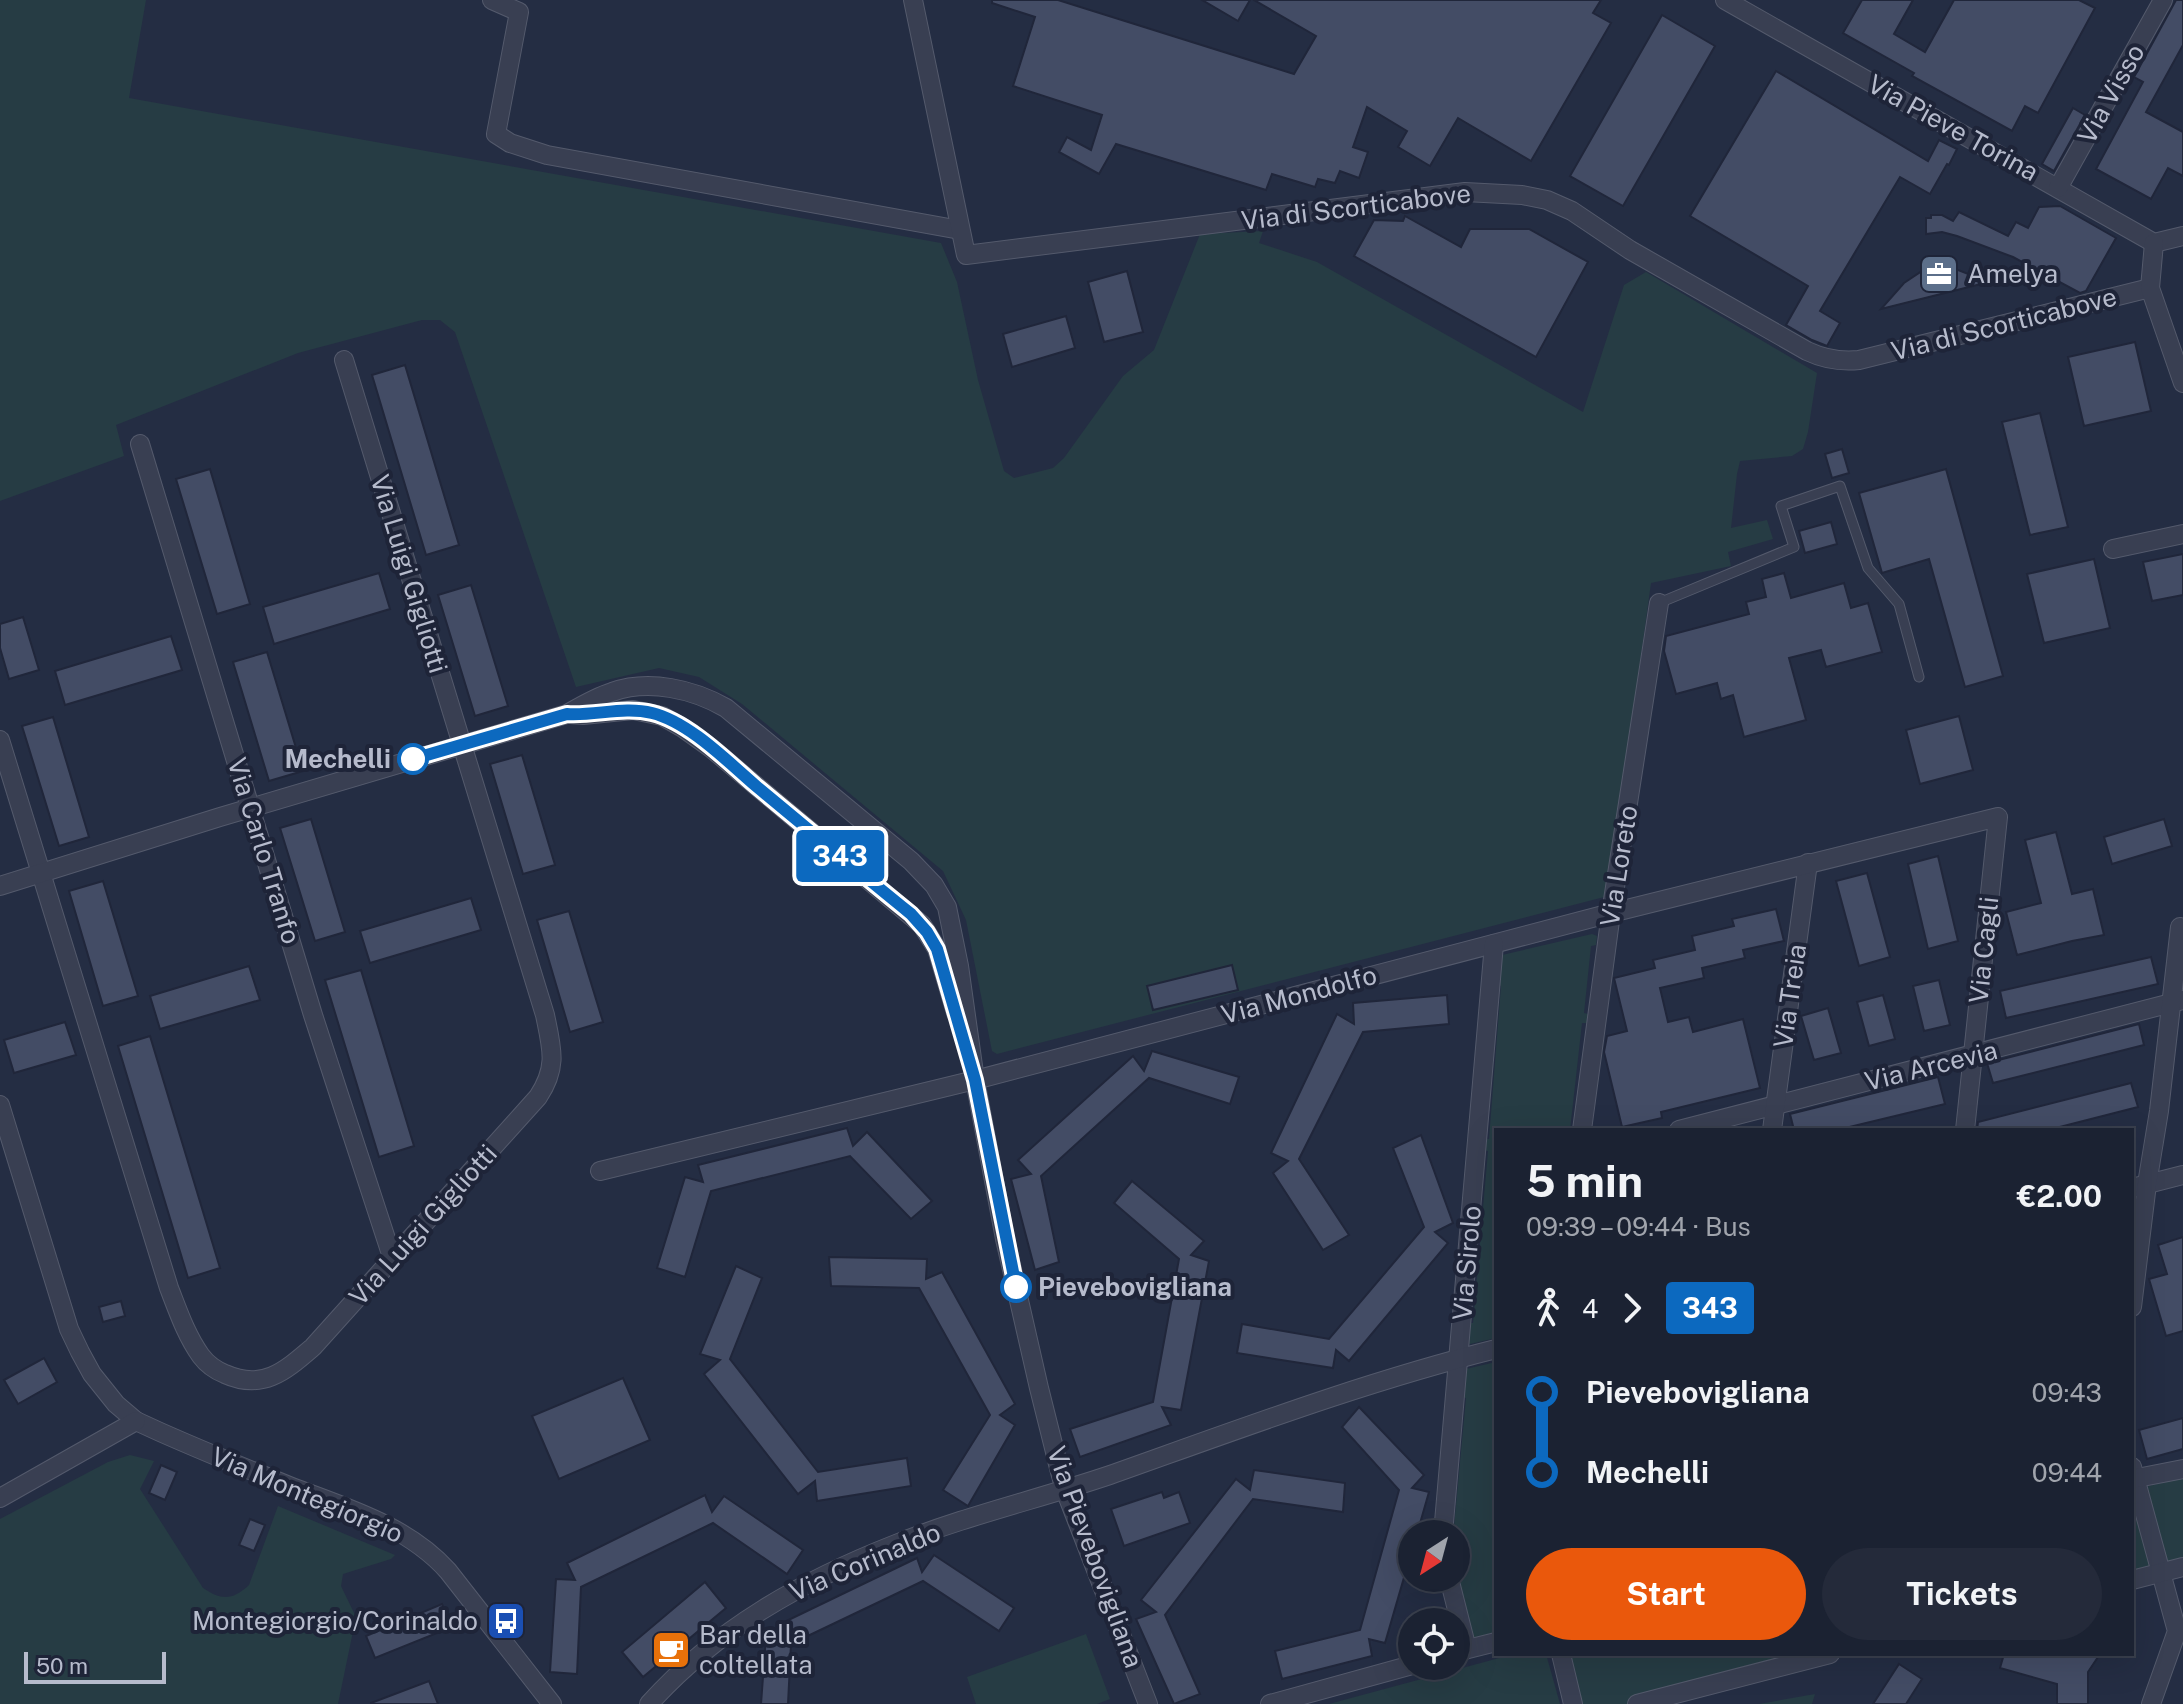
<!DOCTYPE html>
<html lang="en">
<head>
<meta charset="utf-8">
<style>
  body { margin:0; font-family:"Public Sans",sans-serif; background:#242a3a; color:#f1f3f6; height:100vh; display:flex; flex-direction:column; font-size:30px; white-space:nowrap }
  * { box-sizing:border-box; margin:0 }
  p { font-size:26px; color:#a0a4ac }
  .icon { flex:none; width:44px; height:44px; fill:none; stroke:currentColor; stroke-width:2; stroke-linecap:round; stroke-linejoin:round }
  .map { position:relative; flex:1; overflow:hidden }
  .drawer { position:absolute; left:1494px; top:1128px; width:640px; height:528px; display:flex; flex-direction:column; background:#1b2232; border-radius:0px; box-shadow:0 8px 32px #0002,0 0 0 2px #393f4d }
  .drawer>* { flex:none }
  .badge { padding:0 16px; border-radius:6px; font-size:28px; line-height:52px }
  .needle { width:52px; rotate:216deg }
  .controls { position:absolute; left:1398px; top:1520px; display:grid; gap:16px }
  .controls a { display:grid; place-items:center; width:72px; height:72px; border-radius:50%; background:#1b2232; box-shadow:0 8px 32px #0002,0 0 0 2px #393f4d; font-size:40px }
  .scale { position:absolute; left:24px; bottom:20px; width:142px; box-sizing:border-box; padding-left:8px; border:4px solid #b6bbcc; border-top:0; font-size:22px; line-height:28px; white-space:nowrap; color:#b6bbcc; -webkit-text-stroke:6px #1e2438; paint-order:stroke }
  .map>.badge { position:absolute; translate:-50% -50%; box-shadow:0 0 0 4px #fff }
  .legs { display:flex; align-items:center; gap:12px; height:88px; padding:0 32px; font-size:26px }
  .legs p { margin-inline-start:auto }
  .headline { display:flex; align-items:center; justify-content:space-between; height:136px; padding:0 32px }
  h1 { font-size:44px; font-weight:700; line-height:60px }
  .primary-button { display:flex; gap:16px; margin-top:auto; padding:16px 32px }
  .primary-button a { flex:1; height:92px; border-radius:48px; background:#ea580c; color:#fff; font-size:32px; font-weight:700; line-height:92px; text-align:center }
  .primary-button a+a { background:#242a3a; color:#f1f3f6 }
  ul { padding:0 32px; list-style:none }
  li { display:flex; align-items:center; gap:28px; height:80px; font-size:30px }
  li i { display:grid; place-items:center; width:12px; height:100%; margin:0 10px; background:currentColor }
  li i::after { content:''; width:20px; height:20px; margin:-10px; border:6px solid; border-radius:50%; background:#1b2232 }
  li p { margin-inline-start:auto }
  li:first-child i { background:linear-gradient(#0000 50%,currentColor 0) }
  li:last-child i { background:linear-gradient(currentColor 50%,#0000 0) }
  .map>svg:first-child { display:block }
</style>
</head>
<body>
<div class="map">
<svg width="2183" height="1704" viewBox="0 0 2183 1704">
  <rect width="100%" height="100%" fill="#242d43"/>
  <!-- green -->
  <g fill="#263c44">
    <path d="M0,0H146L129,98L941,243L957,282L978,380L1004,471L1014,478L1053,468L1064,458L1123,376L1154,350L1200,234L1263,231L1259,243L1317,262L1583,412L1624,285L1646,272L1817,373L1808,432L1803,449L1792,456L1740,461L1737,474L1731,528L1767,520L1773,539L1728,552L1731,566L1651,583L1608,896L997,1054L992,1051L966,920L943,871L742,704L699,677L659,668L576,687L455,332L440,320H422L298,353L116,425L124,456L0,501Z"/>
    <path d="M1592,934L1597,936L1596,945L1591,946L1584,1013L1588,1014V1023H1582L1570,1130H1496V1338L1470,1344L1467,1343V1323H1473L1488,1151L1482,1150L1483,1139H1489L1501,986L1495,985L1502,955Z"/>
    <path d="M1496,1362V1632L1473,1638L1456,1578V1534H1448L1449,1527H1454L1466,1398L1460,1397L1466,1369Z"/>
    <path d="M130,1455L154,1461L140,1489L203,1588C221,1600 232,1601 249,1585L278,1506L395,1555L391,1559L343,1574L341,1586L356,1617L338,1704H0V1519L108,1462Z"/>
    <path d="M2183,1478V1558L2132,1571V1490Z"/>
    <path d="M1086,1634L1110,1699L1097,1704H976L967,1677Z"/>
    <path d="M1514,1654H1546L1560,1704H1329Z"/>
    <path d="M1563,1654H1824L1637,1704H1580Z"/>
    <path d="M1815,1694L1812,1704H1759Z"/>
  </g>
  <!-- building -->
  <g fill="#434c65" stroke="#20263a" stroke-width="2">
    <path d="M992,0H1058L1294,74L1316,36L1254,0H1601L1593,13L1611,23L1531,161L1458,118L1430,166L1398,147L1407,131L1367,107L1353,147L1368,152L1359,178L1340,171L1335,183L1318,179L1315,187L1272,174L1266,190L1116,144L1099,174L1059,152L1067,137L1091,150L1102,115L1013,86L1035,17L992,3Z"/>
    <path d="M1202,0H1250L1238,21Z"/>
    <path d="M1862,0H1913L1894,34L1925,52L1954,0H2079L2095,8L2038,113L2025,106L2012,131L1912,76L1914,73L1843,33Z"/>
    <path d="M2176,0H2183V45L2146,112L2183,132V176L2168,168L2151,199L2096,169L2143,82L2134,77Z"/>
    <path d="M1662,15L1715,46L1623,206L1570,176Z"/>
    <path d="M1776,71L1928,161L1939,140L1957,149L1949,165L1947,164L1930,194L1900,177L1820,311L1840,323L1827,346L1812,340L1786,325L1808,286L1690,216Z"/>
    <path d="M2073,108L2085,115L2054,171L2042,164Z"/>
    <path d="M2060,206L2116,238L2086,291L2080,293L2013,257L1957,236L1942,232L1926,234V218H1931V215H1942L1953,221L1959,212L2008,236L2016,222L2028,228L2039,207Z"/>
    <path d="M1405,216L1461,247L1470,229H1529L1588,262L1536,357L1354,256L1374,220L1403,221Z"/>
    <path d="M1934,267L1953,268L1989,282L1881,309L1904,283L1922,271Z"/>
    <path d="M1127,271L1143,332L1104,342L1088,282Z"/>
    <path d="M1066,316L1075,348L1012,367L1003,334Z"/>
    <path d="M2135,342L2151,411L2084,426L2068,357Z"/>
    <path d="M405,365L459,545L426,555L372,375Z"/>
    <path d="M2040,413L2068,527L2030,535L2002,422Z"/>
    <path d="M1842,449L1849,473L1832,478L1825,454Z"/>
    <path d="M210,469L250,604L217,614L176,479Z"/>
    <path d="M1946,469L2003,676L1965,687L1929,559L1882,573L1859,493Z"/>
    <path d="M1831,522L1837,544L1805,553L1799,531Z"/>
    <path d="M2183,554V595L2152,601L2143,562Z"/>
    <path d="M2094,559L2110,628L2044,643L2027,574Z"/>
    <path d="M379,573L390,609L274,644L263,607Z"/>
    <path d="M1784,573L1791,598L1844,583L1851,608L1868,603L1882,652L1826,667L1821,650L1789,658L1806,720L1744,737L1733,695L1721,699L1717,683L1676,694L1664,651L1666,636L1749,614L1746,602L1766,597L1762,579Z"/>
    <path d="M471,585L508,706L475,716L438,595Z"/>
    <path d="M23,617L39,670L9,679L0,648V624Z"/>
    <path d="M171,636L182,670L65,705L55,671Z"/>
    <path d="M267,652L303,771L269,781L233,662Z"/>
    <path d="M1959,716L1973,770L1920,784L1906,730Z"/>
    <path d="M53,717L89,837L59,846L22,726Z"/>
    <path d="M522,755L555,865L523,874L490,764Z"/>
    <path d="M311,819L345,932L315,941L280,828Z"/>
    <path d="M2164,819L2172,846L2112,864L2104,837Z"/>
    <path d="M2056,832L2072,894L2093,889L2104,935L2072,941L2017,955L2006,912L2041,903L2025,840Z"/>
    <path d="M1938,856L1958,941L1928,949L1908,864Z"/>
    <path d="M1867,873L1890,957L1859,966L1836,881Z"/>
    <path d="M103,881L138,996L103,1006L69,891Z"/>
    <path d="M471,898L481,930L370,963L360,931Z"/>
    <path d="M1776,909L1784,941L1743,950L1745,958L1702,968L1704,978L1660,988L1668,1022L1689,1017L1693,1032L1743,1019L1760,1088L1661,1112L1662,1118L1622,1127L1604,1052L1607,1036L1627,1031L1614,978L1655,968L1653,960L1695,950L1692,936L1734,926L1732,919Z"/>
    <path d="M569,911L603,1022L570,1032L537,920Z"/>
    <path d="M2151,957L2158,984L2006,1018L2000,991Z"/>
    <path d="M1232,965L1238,990L1153,1010L1147,986Z"/>
    <path d="M249,966L260,1000L160,1029L150,996Z"/>
    <path d="M361,970L414,1146L379,1157L325,980Z"/>
    <path d="M1939,980L1950,1025L1924,1031L1913,986Z"/>
    <path d="M1447,995L1449,1024L1363,1032L1299,1159L1349,1235L1323,1250L1273,1173L1288,1161L1271,1153L1337,1014L1354,1024L1353,1003Z"/>
    <path d="M1883,995L1895,1039L1869,1046L1857,1002Z"/>
    <path d="M1828,1008L1841,1053L1814,1060L1801,1016Z"/>
    <path d="M65,1022L76,1055L14,1073L4,1040Z"/>
    <path d="M2139,1024L2144,1045L1993,1083L1987,1063Z"/>
    <path d="M150,1036L220,1268L188,1278L118,1046Z"/>
    <path d="M1152,1051L1239,1077L1230,1104L1149,1078L1041,1176L1059,1262L1035,1270L1011,1179L1031,1174L1018,1160L1133,1056L1144,1071Z"/>
    <path d="M1938,1077L1945,1104L1837,1130H1794L1790,1114Z"/>
    <path d="M2131,1083L2138,1107L2048,1130H1977L1978,1122Z"/>
    <path d="M847,1128L853,1146L867,1132L932,1201L911,1219L850,1156L711,1191L685,1277L657,1268L685,1177L703,1182L698,1165Z"/>
    <path d="M1421,1135L1453,1223L1435,1232L1448,1243L1349,1361L1336,1350L1333,1368L1237,1353L1242,1324L1329,1339L1424,1227L1393,1148Z"/>
    <path d="M1132,1181L1204,1241L1191,1255L1209,1261L1181,1410L1162,1407L1171,1425L1080,1457L1070,1429L1153,1402L1179,1259L1114,1203Z"/>
    <path d="M2183,1237V1331L2166,1336L2149,1279L2167,1274L2158,1245Z"/>
    <path d="M829,1257L927,1259L926,1279L942,1272L1015,1404L1000,1415L1015,1425L968,1506L943,1490L990,1415L919,1288L831,1286Z"/>
    <path d="M736,1266L762,1278L730,1359L818,1472L907,1458L911,1486L817,1501L815,1481L798,1494L704,1374L720,1360L700,1354Z"/>
    <path d="M121,1301L125,1316L103,1322L99,1307Z"/>
    <path d="M44,1358L57,1382L18,1404L4,1380Z"/>
    <path d="M623,1378L650,1440L559,1479L532,1416Z"/>
    <path d="M1359,1407L1424,1475L1412,1488L1429,1492L1417,1534H1412V1550L1385,1643L1369,1639L1372,1656L1282,1679L1275,1651L1360,1630L1399,1490L1342,1427Z"/>
    <path d="M2183,1418V1449L2147,1459L2139,1430Z"/>
    <path d="M161,1465L177,1472L165,1500L149,1493Z"/>
    <path d="M1254,1470L1345,1483L1343,1512L1253,1499L1165,1615L1200,1694L1174,1704L1136,1619L1156,1612L1141,1600L1236,1479L1250,1490Z"/>
    <path d="M1162,1492L1164,1498L1179,1492L1190,1523L1124,1546L1111,1509Z"/>
    <path d="M705,1495L712,1512L724,1496L803,1550L787,1574L713,1523L581,1587L577,1674L550,1672L556,1579L575,1580L567,1563Z"/>
    <path d="M250,1519L265,1525L254,1551L239,1545Z"/>
    <path d="M934,1555L1014,1608L999,1631L923,1581L791,1644L788,1704H761L766,1636L787,1641L778,1625L917,1558L922,1572Z"/>
    <path d="M705,1582L726,1608L643,1677L622,1652Z"/>
    <path d="M442,1604L452,1627L375,1658L366,1636Z"/>
    <path d="M2004,1654H2100L2088,1672V1704H2057V1684L2000,1668Z"/>
    <path d="M1899,1664L1922,1679L1906,1704H1873Z"/>
    <path d="M429,1681L438,1704H371V1703Z"/>
  </g>
  <g fill="none" stroke-linecap="round" stroke-linejoin="round">
    <defs>
      <path id="lane" d="M1659,603L1794,547L1781,506L1840,486L1868,568L1899,604L1919,677"/>
      <g id="street">
        <path d="M492,0L519,12L496,134L510,143L547,155L960,230"/>
        <path d="M913,0L966,255L1465,192L1522,195L1547,200L1572,211L1630,250L1807,351C1824,359 1840,362 1859,360L2150,288"/>
        <path d="M1725,0L2154,243L2183,236"/>
        <path d="M2058,188L2163,0"/>
        <path d="M2154,243L2150,288L2183,383"/>
        <path d="M140,444L313,1015L392,1257"/>
        <path d="M2113,549L2183,534"/>
        <path d="M570,714L583,715L633,710L662,716L683,728L711,748L922,925L937,949L956,1013"/>
        <path d="M0,740L169,1288C178,1311 186,1335 201,1356C207,1364 215,1370 225,1374C263,1391 285,1371 313,1347L538,1097C558,1067 552,1049 545,1015L344,360"/>
        <path d="M0,886L220,817L567,714C581,706 596,697 612,692C649,679 693,689 726,708L911,861L934,885L947,907L959,966L975,1080L1005,1239L1039,1388L1060,1472L1065,1490L1148,1704"/>
        <path d="M0,1105L69,1329L80,1352L92,1374L116,1404L136,1421L160,1432C203,1451 247,1469 292,1487C347,1508 408,1526 448,1571L552,1704"/>
        <path d="M1582,1130L1611,913L1659,603"/>
        <path d="M1679,1130L2183,1000"/>
        <path d="M1772,1130L1808,863"/>
        <path d="M600,1171L975,1080L1611,913L1998,817L1965,1130"/>
        <path d="M2132,1188L2183,1175"/>
        <path d="M2132,1307L2147,1184L2159,1111L2180,927"/>
        <path d="M2132,1467L2177,1631L2151,1704"/>
        <path d="M2132,1479L2183,1469"/>
        <path d="M0,1498L136,1421"/>
        <path d="M1443,1534L1494,944"/>
        <path d="M1449,1578L1467,1649"/>
        <path d="M2132,1580L2183,1567"/>
        <path d="M1456,1652L1496,1642"/>
        <path d="M1561,1654L1573,1704"/>
        <path d="M649,1704C716,1629 804,1580 896,1544C965,1516 1039,1499 1110,1475C1237,1430 1364,1382 1496,1349"/>
        <path d="M1270,1704L1412,1665"/>
        <path d="M1637,1704L1830,1654"/>
      </g>
    </defs>
    <!-- lane casing -->
    <use href="#lane" stroke="#545a6c" stroke-width="11"/>
    <!-- street casing -->
    <use href="#street" stroke="#545a6c" stroke-width="20"/>
    <!-- lane -->
    <use href="#lane" stroke="#393f52" stroke-width="9"/>
    <!-- street -->
    <use href="#street" stroke="#393f52" stroke-width="18"/>
  </g>
  <g fill="none" stroke-linecap="round" stroke-linejoin="round">
    <defs>
      <path id="line-1" d="M413,759L567,714C595,716 624,706 652,713C689,722 728,762 756,786C808,829 859,872 911,914L927,932L937,949L959,1025L975,1080L1016,1287"/>
    </defs>
    <!-- line-1 casing -->
    <use href="#line-1" stroke="#fff" stroke-width="18"/>
    <!-- line-1 -->
    <use href="#line-1" stroke="#0c69bf" stroke-width="12"/>
  </g>
  <!-- icons -->
  <defs>
    <symbol id="office-square" viewBox="-11 -11 22 22"><rect x="-9" y="-9" width="18" height="18" rx="4" fill="#5c6f8a" stroke="#1e2438"/><path d="M-6-3h4V-5.5h4V-3h4V5H-6ZM-1-4.5V-3h2v-1.5ZM-6 0V1H6V0Z" fill="#fff"/></symbol>
    <symbol id="bus-square" viewBox="-11 -11 22 22"><rect x="-9" y="-9" width="18" height="18" rx="4" fill="#1a4fb4" stroke="#1e2438"/><path d="M-5-6H5V4H4V6H2V4H-2V6H-4V4H-5ZM-3.5-4V0h7V-4ZM-3.5 1.2v1.5H-2V1.2ZM2 1.2v1.5H3.5V1.2Z" fill="#fff"/></symbol>
    <symbol id="cafe-square" viewBox="-11 -11 22 22"><rect x="-9" y="-9" width="18" height="18" rx="4" fill="#e8710a" stroke="#1e2438"/><path d="M-5.5-4.5H6V0H3Q3 3.5 0 3.5H-2.5Q-5.5 3.5-5.5 0ZM3-3.2v2h1.7v-2ZM-6 4.5H4V6H-6Z" fill="#fff"/></symbol>
  </defs>
  <g fill-rule="evenodd">
    <use href="#office-square" x="1917" y="252" width="44" height="44"/>
    <use href="#bus-square" x="484" y="1599" width="44" height="44"/>
    <use href="#cafe-square" x="649" y="1628" width="44" height="44"/>
  </g>
  <!-- markers -->
  <g fill="#fff" stroke="#0c69bf" stroke-width="4">
    <circle cx="413" cy="759" r="14"/>
    <circle cx="1016" cy="1287" r="14"/>
  </g>
  <g text-anchor="middle" stroke-width="8" stroke-linejoin="round" paint-order="stroke">
    <!-- street labels -->
    <g font-size="26" fill="#b6bbcc" stroke="#1e2438">
      <text transform="translate(2111 94) rotate(-61)" y="9">Via Visso</text>
      <text transform="translate(1953 128) rotate(29)" y="9">Via Pieve Torina</text>
      <text transform="translate(1356 207) rotate(-7)" y="9">Via di Scorticabove</text>
      <text transform="translate(2004 324) rotate(-14)" y="9">Via di Scorticabove</text>
      <text transform="translate(409 574) rotate(73)" y="9">Via Luigi Gigliotti</text>
      <text transform="translate(264 851) rotate(73)" y="9">Via Carlo Tranfo</text>
      <text transform="translate(1619 866) rotate(-81)" y="9">Via Loreto</text>
      <text transform="translate(1984 950) rotate(-84)" y="9">Via Cagli</text>
      <text transform="translate(1299 995) rotate(-15)" y="9">Via Mondolfo</text>
      <text transform="translate(1790 996) rotate(-82)" y="9">Via Treia</text>
      <text transform="translate(1931 1066) rotate(-14)" y="9">Via Arcevia</text>
      <text transform="translate(423 1225) rotate(-48)" y="9">Via Luigi Gigliotti</text>
      <text transform="translate(1467 1263) rotate(-85)" y="9">Via Sirolo</text>
      <text transform="translate(307 1495) rotate(23)" y="9">Via Montegiorgio</text>
      <text transform="translate(1095 1557) rotate(70)" y="9">Via Pievebovigliana</text>
      <text transform="translate(865 1562) rotate(-23)" y="9">Via Corinaldo</text>
    </g>
    <!-- poi labels -->
    <g font-size="26" fill="#b6bbcc" stroke="#1e2438" text-anchor="start">
      <text x="1967" y="283">Amelya</text>
      <text x="478" y="1630" text-anchor="end">Montegiorgio/Corinaldo</text>
      <text x="699" y="1644">Bar della<tspan x="699" dy="30">coltellata</tspan></text>
    </g>
    <!-- stop labels -->
    <g font-size="26" font-weight="bold" fill="#b6bbcc" stroke="#1e2438" text-anchor="end">
      <text x="391" y="768">Mechelli</text>
      <text x="1038" y="1296" text-anchor="start">Pievebovigliana</text>
    </g>
  </g>
</svg>
<div class="controls">
<a><svg class="needle" viewBox="-14 -14 28 28"><path d="M0-13l5 13h-10z" fill="#e53935"/><path d="M0 13l5-13h-10z" fill="#a0a4ac"/></svg></a>
<a><svg class="icon" aria-label="locate" viewBox="0 0 24 24"><circle cx="12" cy="12" r="6"/><path d="M12 2v4M12 18v4M2 12h4M18 12h4"/></svg></a>
</div>
<div class="scale">50 m</div>
<b class="badge" style="left:840px;top:856px;background:#0c69bf;color:#fff">343</b>
<section class="drawer">
<div class="headline"><div><h1>5 min</h1><p>09:39 – 09:44 · Bus</p></div><b>€2.00</b></div>
<div class="legs"><svg class="icon" aria-label="walk" viewBox="0 0 24 24"><circle cx="13" cy="4" r="2"/><path d="M13 8l-2 6 4 7M11 14l-3 7M7 12l3-4h3l4 4"/></svg>4<svg class="icon" aria-label="forward" viewBox="0 0 24 24"><path d="M9 5l7 7-7 7"/></svg><b class="badge" style="background:#0c69bf;color:#fff">343</b></div>
<ul>
<li><i style="color:#0c69bf"></i><b>Pievebovigliana</b><p>09:43</p></li>
<li><i style="color:#0c69bf"></i><b>Mechelli</b><p>09:44</p></li>
</ul>
<div class="primary-button"><a>Start</a><a>Tickets</a></div>
</section>
</div>
</body>
</html>
